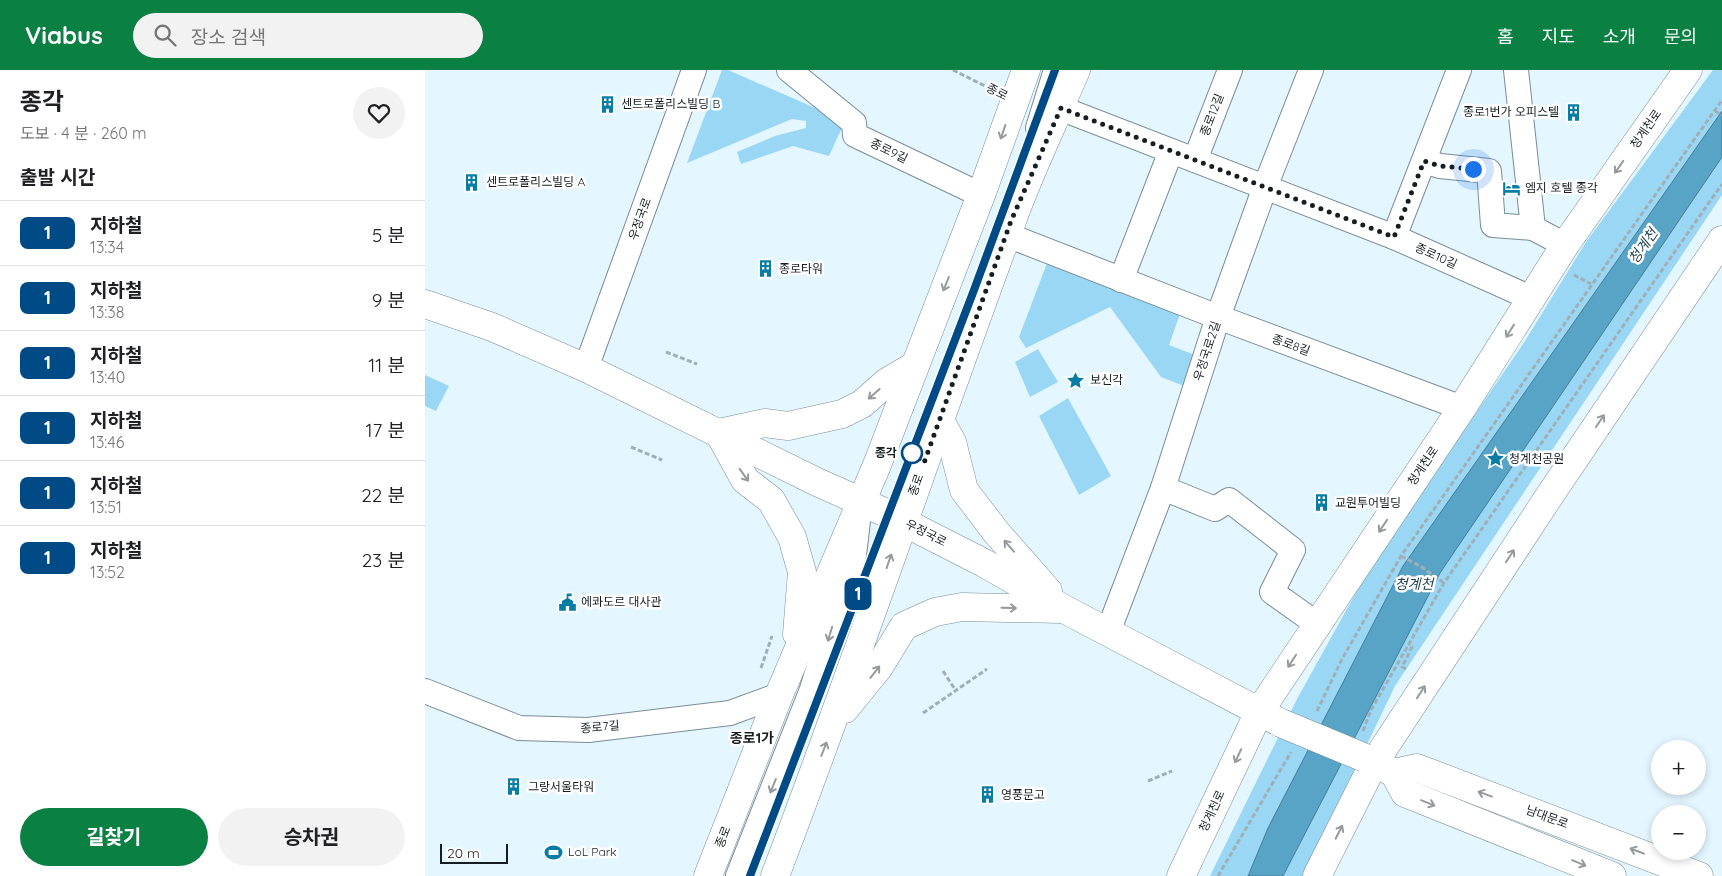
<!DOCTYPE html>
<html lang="ko">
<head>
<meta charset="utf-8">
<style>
  body { margin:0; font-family:Quicksand,"Noto Sans KR",sans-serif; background:#f2f2f2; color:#202124; height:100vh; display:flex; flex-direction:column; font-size:19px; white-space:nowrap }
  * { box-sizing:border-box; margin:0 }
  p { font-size:16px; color:#757577 }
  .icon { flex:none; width:28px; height:28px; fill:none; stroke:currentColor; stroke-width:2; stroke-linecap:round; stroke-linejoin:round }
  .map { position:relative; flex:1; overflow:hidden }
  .panel { display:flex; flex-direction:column; background:#fff; width:425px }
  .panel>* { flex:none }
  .badge { padding:0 10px; border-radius:8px; font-size:18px; line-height:32px }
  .fabs { position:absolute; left:1226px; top:670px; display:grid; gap:10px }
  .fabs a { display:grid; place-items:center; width:55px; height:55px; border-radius:50%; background:#fff; box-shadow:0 2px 8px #0003; font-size:25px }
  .scale { position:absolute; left:15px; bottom:12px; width:68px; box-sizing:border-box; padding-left:5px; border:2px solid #161e22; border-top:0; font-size:14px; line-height:18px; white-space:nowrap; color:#161e22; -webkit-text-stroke:4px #fff; paint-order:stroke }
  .you { position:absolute; width:25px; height:25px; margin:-12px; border:4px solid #fff; border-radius:50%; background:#1a73e8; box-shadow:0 0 0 8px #1a73e833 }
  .map>.badge { position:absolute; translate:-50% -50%; box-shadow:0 0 0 2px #fff }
  h2 { padding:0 20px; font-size:19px; line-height:45px }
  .round { display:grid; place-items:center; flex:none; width:52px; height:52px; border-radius:26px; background:#f2f2f2 }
  .overview { display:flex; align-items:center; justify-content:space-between; height:85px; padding:0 20px }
  h1 { font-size:24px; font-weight:700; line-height:38px }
  .primary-button { display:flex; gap:10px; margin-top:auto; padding:10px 20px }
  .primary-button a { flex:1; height:58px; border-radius:30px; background:#0b8043; color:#fff; font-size:20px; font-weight:700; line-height:58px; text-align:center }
  .primary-button a+a { background:#f2f2f2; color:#202124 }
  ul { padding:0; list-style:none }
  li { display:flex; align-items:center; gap:15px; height:65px; padding:0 20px; border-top:1px solid #e0e0e0 }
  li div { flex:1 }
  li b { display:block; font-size:19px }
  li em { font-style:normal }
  li .badge { min-width:55px; font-weight:700; text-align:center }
  header { display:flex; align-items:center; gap:30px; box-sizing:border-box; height:70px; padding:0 25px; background:#0b8043; color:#fff }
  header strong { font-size:24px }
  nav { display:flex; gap:28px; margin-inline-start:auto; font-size:18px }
  .search { width:350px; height:45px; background:#f2f2f2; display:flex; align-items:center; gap:12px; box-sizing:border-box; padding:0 18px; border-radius:28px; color:#757577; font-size:19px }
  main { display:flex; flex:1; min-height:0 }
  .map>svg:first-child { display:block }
</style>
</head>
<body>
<header>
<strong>Viabus</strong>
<div class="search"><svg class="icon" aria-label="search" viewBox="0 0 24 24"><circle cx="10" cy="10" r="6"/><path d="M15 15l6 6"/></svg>장소 검색</div>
<nav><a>홈</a><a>지도</a><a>소개</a><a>문의</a></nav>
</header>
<main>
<section class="panel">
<div class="overview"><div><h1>종각</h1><p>도보 · 4 분 · 260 m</p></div><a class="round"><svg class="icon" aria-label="heart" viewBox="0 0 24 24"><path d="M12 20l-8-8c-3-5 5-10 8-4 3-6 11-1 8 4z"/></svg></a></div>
<h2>출발 시간</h2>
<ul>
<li><span class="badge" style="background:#004a85;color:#fff">1</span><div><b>지하철</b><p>13:34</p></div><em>5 분</em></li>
<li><span class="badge" style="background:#004a85;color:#fff">1</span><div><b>지하철</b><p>13:38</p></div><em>9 분</em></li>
<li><span class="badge" style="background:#004a85;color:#fff">1</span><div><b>지하철</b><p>13:40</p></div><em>11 분</em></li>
<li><span class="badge" style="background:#004a85;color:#fff">1</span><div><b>지하철</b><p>13:46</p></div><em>17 분</em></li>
<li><span class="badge" style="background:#004a85;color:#fff">1</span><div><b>지하철</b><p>13:51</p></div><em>22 분</em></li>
<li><span class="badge" style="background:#004a85;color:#fff">1</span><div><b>지하철</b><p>13:52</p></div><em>23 분</em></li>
</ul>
<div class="primary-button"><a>길찾기</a><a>승차권</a></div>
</section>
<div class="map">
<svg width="1297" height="806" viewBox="0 0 1297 806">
  <rect width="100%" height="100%" fill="#e4f6ff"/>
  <!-- green -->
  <g fill="#9ad7f5">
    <path d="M297,0H303L420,51L404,86L368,76L316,94L312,82L350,66L381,58V51L367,49L262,93Z"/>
    <path d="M1288,0H1297V125L970,616L879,806H785L872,629L943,501L1100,271L1161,172Z"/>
    <path d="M624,188L756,241L744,275L770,285L759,316L736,307L685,237L601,278L594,267Z"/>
    <path d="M613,279L633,312L605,327L590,292Z"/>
    <path d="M0,305L24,316L11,341L0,336Z"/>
    <path d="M643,328L686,406L654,425L614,346Z"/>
  </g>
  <!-- water -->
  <path fill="#58a4c7" stroke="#447c96" d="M1297,41V87L1015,503L858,806H823L843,758L978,496Z"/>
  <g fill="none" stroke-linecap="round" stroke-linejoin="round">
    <defs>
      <g id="minor">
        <path d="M364,0L429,53L430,65L556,125"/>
        <path d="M1091,0L1108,158L1140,175"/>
        <path d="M635,38L969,167L1106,228"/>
        <path d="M613,58L631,0"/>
        <path d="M770,90L805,0"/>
        <path d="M999,91L1015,96L1064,101L1068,155L1108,158"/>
        <path d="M582,165L793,247L1037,338"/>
        <path d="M969,167L1034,0"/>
        <path d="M696,210L746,81"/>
        <path d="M161,298L269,0"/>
        <path d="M738,418L790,439L804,430L868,480L847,522L892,554"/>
        <path d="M683,562L738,418L793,247L840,117L886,0"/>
        <path d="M0,621L94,658L163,660L305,643L354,625"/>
        <path d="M313,806L386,622L429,485L433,451"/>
      </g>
      <g id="major">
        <path d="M0,234L67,257L161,298L392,412L459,442L559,493L639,539L856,653"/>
        <path d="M514,349L527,372L539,420L571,462L623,521"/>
        <path d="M372,564L377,502L367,467L346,430L320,410L294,363L340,353L363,356L417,344L437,334L462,312L489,296"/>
        <path d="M420,639L454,597L479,556L510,542L537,537L636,539"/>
        <path d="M953,695L969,703L980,723L1187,806"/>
        <path d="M969,703L992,698L1274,806"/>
        <path d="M283,806L354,625L452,395L556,125L601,0"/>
        <path d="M350,806C433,589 506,369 587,151C605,100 630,50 651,0"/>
        <path d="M756,806L834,642L1037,338L1140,175L1263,0"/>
        <path d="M892,806L949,693L1125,425L1297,170"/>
      </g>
    </defs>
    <!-- minor casing -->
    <use href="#minor" stroke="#798d98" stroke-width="26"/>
    <!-- major casing -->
    <use href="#major" stroke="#798d98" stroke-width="29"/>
    <!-- path -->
    <g stroke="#a0afb6" stroke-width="3" stroke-dasharray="5 2.5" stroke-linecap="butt">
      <path d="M528,0L568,20"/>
      <path d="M1290,41L1297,45"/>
      <path d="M1149,205L1166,214"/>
      <path d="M241,282L272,294"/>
      <path d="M206,377L237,390"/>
      <path d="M976,486L995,496L1019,513"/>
      <path d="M336,598L347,566"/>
      <path d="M981,599L977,597L987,577L984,575"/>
      <path d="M518,601L531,621"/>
      <path d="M892,641L917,589L976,486L1297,30"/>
      <path d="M498,643L562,599"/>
      <path d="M938,661L946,640L1019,513L1297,114"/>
      <path d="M723,711L747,701"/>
      <path d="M793,806L866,682"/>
    </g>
    <!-- minor -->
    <use href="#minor" stroke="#fff" stroke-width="24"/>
    <!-- major -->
    <use href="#major" stroke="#fff" stroke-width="28"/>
    <defs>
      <path id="major-bridge" d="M856,653L940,688"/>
    </defs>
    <!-- major-bridge casing -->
    <use href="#major-bridge" stroke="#798d98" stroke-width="29" stroke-linecap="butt"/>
    <!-- major-bridge -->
    <use href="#major-bridge" stroke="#fff" stroke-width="28"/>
  </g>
  <!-- one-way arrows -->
  <defs><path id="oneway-shaft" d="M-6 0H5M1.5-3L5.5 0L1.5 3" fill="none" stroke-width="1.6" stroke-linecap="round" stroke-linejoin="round" transform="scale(1.25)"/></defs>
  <g stroke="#969a9c">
    <use href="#oneway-shaft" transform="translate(578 62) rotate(109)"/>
    <use href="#oneway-shaft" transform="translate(1194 97) rotate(125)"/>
    <use href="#oneway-shaft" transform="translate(521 214) rotate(112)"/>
    <use href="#oneway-shaft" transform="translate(1085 261) rotate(122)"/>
    <use href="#oneway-shaft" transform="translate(449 324) rotate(139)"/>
    <use href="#oneway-shaft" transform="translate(1175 351) rotate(-56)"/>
    <use href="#oneway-shaft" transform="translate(319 405) rotate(55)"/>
    <use href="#oneway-shaft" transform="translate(958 456) rotate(124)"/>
    <use href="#oneway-shaft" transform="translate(584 476) rotate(-131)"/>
    <use href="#oneway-shaft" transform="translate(1085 486) rotate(-57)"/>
    <use href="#oneway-shaft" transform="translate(464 491) rotate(-71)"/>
    <use href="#oneway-shaft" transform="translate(584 538) rotate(1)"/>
    <use href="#oneway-shaft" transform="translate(405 564) rotate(107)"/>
    <use href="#oneway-shaft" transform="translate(867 591) rotate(123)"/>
    <use href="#oneway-shaft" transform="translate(450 602) rotate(-52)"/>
    <use href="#oneway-shaft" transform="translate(996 622) rotate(-57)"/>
    <use href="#oneway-shaft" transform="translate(399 679) rotate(-69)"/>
    <use href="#oneway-shaft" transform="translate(813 686) rotate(115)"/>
    <use href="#oneway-shaft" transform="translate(348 716) rotate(112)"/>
    <use href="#oneway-shaft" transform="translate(1060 724) rotate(-160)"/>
    <use href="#oneway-shaft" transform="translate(1003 733) rotate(22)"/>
    <use href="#oneway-shaft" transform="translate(914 762) rotate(-63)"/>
    <use href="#oneway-shaft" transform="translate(1212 781) rotate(-159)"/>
    <use href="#oneway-shaft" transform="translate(1154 793) rotate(22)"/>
  </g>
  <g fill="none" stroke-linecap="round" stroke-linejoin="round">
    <defs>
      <path id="line" d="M325,806L549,220L630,0"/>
    </defs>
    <!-- line casing -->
    <use href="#line" stroke="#fff" stroke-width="11"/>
    <!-- line -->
    <use href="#line" stroke="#004a85" stroke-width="8"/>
    <!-- walk -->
    <path stroke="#161e22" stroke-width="5" stroke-dasharray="0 9" d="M487,383L499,393L586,151L636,38L969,167L999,91L1015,96L1048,99"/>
  </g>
  <!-- icons -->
  <defs>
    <symbol id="building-bare" viewBox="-9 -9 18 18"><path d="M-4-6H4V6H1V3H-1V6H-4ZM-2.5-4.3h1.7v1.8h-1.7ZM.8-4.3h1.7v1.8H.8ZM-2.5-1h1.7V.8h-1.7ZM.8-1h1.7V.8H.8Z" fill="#077ca4" stroke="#fff" stroke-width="2.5" paint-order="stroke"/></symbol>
    <symbol id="hotel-bare" viewBox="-9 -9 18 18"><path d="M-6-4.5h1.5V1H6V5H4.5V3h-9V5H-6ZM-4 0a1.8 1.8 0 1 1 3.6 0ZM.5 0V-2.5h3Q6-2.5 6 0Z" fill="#077ca4" stroke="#fff" stroke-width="2.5" paint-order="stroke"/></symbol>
    <symbol id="sight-bare" viewBox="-9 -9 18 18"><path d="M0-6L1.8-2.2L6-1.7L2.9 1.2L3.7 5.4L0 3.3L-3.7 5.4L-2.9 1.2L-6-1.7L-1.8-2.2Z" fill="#077ca4" stroke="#fff" stroke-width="2.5" paint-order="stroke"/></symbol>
    <symbol id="civic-bare" viewBox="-9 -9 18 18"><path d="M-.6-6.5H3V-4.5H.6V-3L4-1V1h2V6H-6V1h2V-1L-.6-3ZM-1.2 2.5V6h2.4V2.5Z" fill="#077ca4" stroke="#fff" stroke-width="2.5" paint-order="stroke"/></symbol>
    <symbol id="stadium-bare" viewBox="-9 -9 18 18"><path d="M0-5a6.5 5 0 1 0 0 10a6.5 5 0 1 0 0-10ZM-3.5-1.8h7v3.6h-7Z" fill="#077ca4" stroke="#fff" stroke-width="2.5" paint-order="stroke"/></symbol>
  </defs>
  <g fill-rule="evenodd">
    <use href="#building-bare" x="170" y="22" width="25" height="25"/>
    <use href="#building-bare" x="1136" y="30" width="25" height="25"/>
    <use href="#building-bare" x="34" y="100" width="25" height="25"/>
    <use href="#hotel-bare" x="1074" y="106" width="25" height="25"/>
    <use href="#building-bare" x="328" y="186" width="25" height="25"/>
    <use href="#sight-bare" x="638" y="298" width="25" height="25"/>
    <use href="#sight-bare" x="1058" y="376" width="25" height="25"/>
    <use href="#building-bare" x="884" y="420" width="25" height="25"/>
    <use href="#civic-bare" x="130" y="520" width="25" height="25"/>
    <use href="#building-bare" x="76" y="704" width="25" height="25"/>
    <use href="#building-bare" x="550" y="712" width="25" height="25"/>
    <use href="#stadium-bare" x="116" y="770" width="25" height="25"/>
  </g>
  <!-- markers -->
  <circle fill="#fff" stroke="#004a85" stroke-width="2.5" cx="487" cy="383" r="10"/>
  <g text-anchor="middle" stroke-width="5" stroke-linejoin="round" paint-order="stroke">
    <!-- street labels -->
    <g font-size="12" fill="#161e22" stroke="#fff">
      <text transform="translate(572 22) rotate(27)" y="4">종로</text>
      <text transform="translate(787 45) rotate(-69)" y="4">종로12길</text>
      <text transform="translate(1221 59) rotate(-55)" y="4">청계천로</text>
      <text transform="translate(464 81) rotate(26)" y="4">종로9길</text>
      <text transform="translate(215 149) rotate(-70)" y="4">우정국로</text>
      <text transform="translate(1011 186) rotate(24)" y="4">종로10길</text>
      <text transform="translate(866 275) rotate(20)" y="4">종로8길</text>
      <text transform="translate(782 281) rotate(-72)" y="4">우정국로2길</text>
      <text transform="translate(998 396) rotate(-56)" y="4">청계천로</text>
      <text transform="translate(491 415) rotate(-70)" y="4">종로</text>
      <text transform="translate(501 463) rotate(27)" y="4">우정국로</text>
      <text transform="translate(175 657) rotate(-5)" y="4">종로7길</text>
      <text transform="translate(787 741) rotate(-65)" y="4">청계천로</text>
      <text transform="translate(1122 747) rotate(20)" y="4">남대문로</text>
      <text transform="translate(298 767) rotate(-69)" y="4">종로</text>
    </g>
    <!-- poi labels -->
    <g font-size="12" fill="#161e22" stroke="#fff" text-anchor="start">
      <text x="196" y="38">센트로폴리스빌딩 B</text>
      <text x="1134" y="46" text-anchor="end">종로1번가 오피스텔</text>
      <text x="61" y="116">센트로폴리스빌딩 A</text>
      <text x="1100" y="122">엠지 호텔 종각</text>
      <text x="354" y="203">종로타워</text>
      <text x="665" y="314">보신각</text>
      <text x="1084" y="393">청계천공원</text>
      <text x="910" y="437">교원투어빌딩</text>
      <text x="156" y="536">에콰도르 대사관</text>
      <text x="103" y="721">그랑서울타워</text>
      <text x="576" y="729">영풍문고</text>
      <text x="143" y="786">LoL Park</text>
    </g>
    <!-- stop labels -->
    <g font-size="12" font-weight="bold" fill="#161e22" stroke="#fff" text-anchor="end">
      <text x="472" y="387">종각</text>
    </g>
    <!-- water labels -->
    <g font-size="14" font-style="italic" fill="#1b3e4e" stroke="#fff">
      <text transform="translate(1218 176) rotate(-55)" y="5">청계천</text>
      <text x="989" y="519">청계천</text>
    </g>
    <!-- neighbourhood labels -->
    <g font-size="14" font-weight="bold" fill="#161e22" stroke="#fff">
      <text x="327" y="673">종로1가</text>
    </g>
  </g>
</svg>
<div class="fabs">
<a>+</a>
<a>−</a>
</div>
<div class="scale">20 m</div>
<div class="you" style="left:1048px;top:99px"></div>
<b class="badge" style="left:433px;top:524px;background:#004a85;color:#fff">1</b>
</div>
</main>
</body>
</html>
